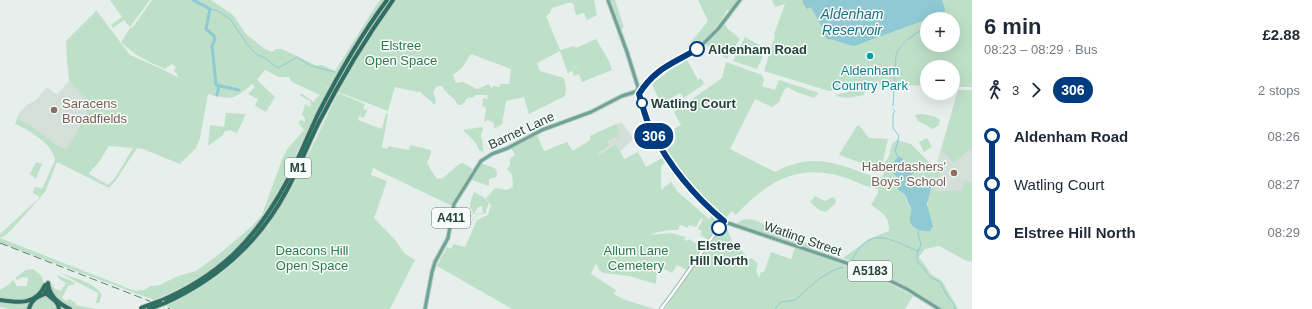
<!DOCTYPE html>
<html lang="en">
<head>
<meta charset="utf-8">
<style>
  body { margin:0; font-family:Arial,sans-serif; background:#f6f6f7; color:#1f2937; height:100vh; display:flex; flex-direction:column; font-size:15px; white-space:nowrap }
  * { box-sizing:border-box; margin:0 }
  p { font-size:13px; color:#747a83 }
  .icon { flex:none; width:22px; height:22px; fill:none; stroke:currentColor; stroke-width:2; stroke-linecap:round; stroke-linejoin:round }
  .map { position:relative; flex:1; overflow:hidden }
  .details { display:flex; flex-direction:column; background:#fff; width:340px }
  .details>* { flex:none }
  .badge { padding:0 8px; border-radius:13px; font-size:14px; line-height:26px }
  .buttons { position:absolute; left:920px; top:12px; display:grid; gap:8px }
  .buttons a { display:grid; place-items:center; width:40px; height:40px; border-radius:50%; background:#fff; box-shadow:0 4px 16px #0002; font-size:20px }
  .map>.badge { position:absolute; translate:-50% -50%; box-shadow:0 0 0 2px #fff }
  .legs { display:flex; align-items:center; gap:6px; height:44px; padding:0 12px; font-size:13px }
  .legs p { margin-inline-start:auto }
  .headline { display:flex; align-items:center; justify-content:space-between; height:68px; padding:0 12px }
  h1 { font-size:22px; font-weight:600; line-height:30px }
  ul { padding:0 12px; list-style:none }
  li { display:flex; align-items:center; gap:14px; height:48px; font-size:15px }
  li i { display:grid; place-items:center; width:6px; height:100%; margin:0 5px; background:currentColor }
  li i::after { content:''; width:10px; height:10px; margin:-5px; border:3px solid; border-radius:50%; background:#fff }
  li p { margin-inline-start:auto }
  li:first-child i { background:linear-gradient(#0000 50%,currentColor 0) }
  li:last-child i { background:linear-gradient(currentColor 50%,#0000 0) }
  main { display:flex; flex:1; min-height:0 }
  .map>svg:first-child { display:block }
</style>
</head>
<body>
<main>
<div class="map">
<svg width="972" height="309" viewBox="0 0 972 309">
  <rect width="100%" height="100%" fill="#e6efeb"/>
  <!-- built -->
  <g fill="#d4dfda">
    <path d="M69,81L87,101L88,105L79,129L69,145L66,149H63L39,131L17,119L18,115L27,105L36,100L47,87L57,95Z"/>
    <path d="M958,90H972V252L934,204V169L937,162Z"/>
    <path d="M621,122L634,139L620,151L614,144L599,155L597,154L590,136Z"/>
  </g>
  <!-- green -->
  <g fill="#bfe0c8" fill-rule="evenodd">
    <path d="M110,0H150L130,27L124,20L113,28L111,25L122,17Z"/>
    <path d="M152,0H211L233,15L246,34L265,49L272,52L276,49H282L315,65H322L335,71L375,7L380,0H384L356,42L330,88L325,87L329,89C316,114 304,138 292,163C282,184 271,208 256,226C229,260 194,284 154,300L0,243V234L38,199L39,196L33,193L34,188L37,187L42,189L55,160C52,143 29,130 15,124L17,119L20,120L39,131L60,147L66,149C73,140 90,111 87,101L69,81L67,61L66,41L95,12L96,10L130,55L162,69L183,80L178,77L177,74L174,71L176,67L172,64L165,69C149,62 134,55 121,42L130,28L133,27ZM265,70L279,77H289L292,82L320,95L315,99L314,102L302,94H300L301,96L310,101L311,106L310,107L305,104L302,115L305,118V122L301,120L299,122V124L304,130L288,148L283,157L262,215L251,227L218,255L196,271L178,276L160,285L151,286L144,290L135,291L0,238L6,235L15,226L45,192L57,162L109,188L116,180L137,148L143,149L180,164L196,148L200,138L208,94C232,100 234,100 252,84L255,87L248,94L258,99L255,106L266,112L275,97L257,80ZM109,146L133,148L115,178L108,185L89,174V173L99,162Z"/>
    <path d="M395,0H594L597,15L587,20L584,13L576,15L573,3H568L552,8L550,13L546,16L560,50L574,46L576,48L596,39L609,61L612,70L582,82L579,74L574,76L572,70L576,67L578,72L576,66L568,74L560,51L537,63L540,71L564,78L566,88L565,96L529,114L524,97L506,101L502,124L494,129V123L488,120L484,122L486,109L485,107L482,106L483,98L488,99L487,95H475L473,98L470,97L466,99L465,102L461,105H458C454,96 446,95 442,86H439L436,87L433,93C436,97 436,100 435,105L419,91L418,92L395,87L388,111L338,92L369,38ZM471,54L511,69L509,84H500V87L493,86L492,89L489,84L477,89L463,82L456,83L453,75L462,68Z"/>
    <path d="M611,0H615L623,25L624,27L621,30Z"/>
    <path d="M698,0H738L730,11L727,10C719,25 709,38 695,48L691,42L708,21Z"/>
    <path d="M772,0H972V87H953V67H927V86L887,84H871L854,86L829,91L764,71L775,36L774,34L785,4L775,7ZM927,19H953V45H927Z"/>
    <path d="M725,24L728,29L740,39L727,59L707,46L706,44Z"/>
    <path d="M745,37L766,49L757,69L733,61Z"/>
    <path d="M687,60L698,80L701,78L704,84L684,98L680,93L661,104L652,84L671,69Z"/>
    <path d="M726,62L762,75L764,80L762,86L775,90L779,80L819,93L814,98L797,92L787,87L783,92L779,102L772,107L755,99L730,149L775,172C813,151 838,164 875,177H882L884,172L883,165L889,156L892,144L897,140L911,144L940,173L941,175L938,180L935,192L959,190L963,188L964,180L970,183L972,182V262L965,260L939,246L925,249L919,257L931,274L942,281L958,309H941L903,285L867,267L843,258L869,239L889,231C890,217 882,212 871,205L878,193V189C866,187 855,181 843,177C798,163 766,182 736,215L732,211L725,219C698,195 681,176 661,146L673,139L670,134L674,132L675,128L681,125L674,112L722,78ZM901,157L907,163L912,166L914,173L907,179V181L915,184L923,182L928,197V209L932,222L919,230C906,221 912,220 911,207L908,205L906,197L898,186L900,181L895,176L891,165Z"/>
    <path d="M865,88L864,95C854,97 843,100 835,95Z"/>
    <path d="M958,90H972V148L953,163L950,158L941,152Z"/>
    <path d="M338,93L365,104L363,109L367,110L364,118L360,117L361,112L358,120L382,129L386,113L388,114L382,147L387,149L388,146L409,150L410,145L431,150L430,157L427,162L432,172L437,179L443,178L459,164L463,163L473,169L452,206L373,168L371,175L387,181L374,218L396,241L404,253L415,260L390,309H173L166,306C194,293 220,277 242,255C252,245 259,233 270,225L269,224L293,186Z"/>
    <path d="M226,113L246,114L237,133L230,130L224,132L223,135L208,146L210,125L224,127Z"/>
    <path d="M921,114L934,116L940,120L939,125L933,129L918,121L915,115Z"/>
    <path d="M616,124L619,130L617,132L620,136L616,138L614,137L607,142L609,145L597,154L599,155L615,144L620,151L624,159L638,152L646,167L662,158L665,162L661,167V190L671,182L678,192L709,219L714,213L721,222L708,240L700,235L702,231L698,229L703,219L701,218L696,227L689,225L688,228L680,225L678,230C668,230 659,231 649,235L671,233L686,237L684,239L687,241L689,239L700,246L699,252L687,270L677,265L672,273L657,265L656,284L629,276L603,273L599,270L596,263L591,274L616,290L614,294L625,300L655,309H512L437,266L447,247L451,249L453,244L465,247L477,220L488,215L491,205L486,198L495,188L507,190L513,187L512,175L507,169L510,165V159L515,155L511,148L537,135L544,151L567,142L573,151L590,140V136Z"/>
    <path d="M859,125L869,138L888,139L881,170L839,155L856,127Z"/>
    <path d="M482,127L483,130L481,134L483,147V152L479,150L476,143L463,130Z"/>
    <path d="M927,138L932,147L924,152L919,142Z"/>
    <path d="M36,162L43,164L41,166L36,179L30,174Z"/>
    <path d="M480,163L495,168L497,173L496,177L489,179V186L471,180Z"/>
    <path d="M474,192L485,198L489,203L486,210V213L476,215L469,227L460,220L462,215L464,216L466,214L471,215L472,216L468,219L470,224L476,214L483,213L482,206C476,206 477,212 473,215L472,209L470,208L471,200Z"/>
    <path d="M815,196L825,201L833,197L836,200L835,204L826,212L819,210L810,202Z"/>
    <path d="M747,219L754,220L803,240L811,248V249L736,224L742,220Z"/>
    <path d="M723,225H725C728,228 729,235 732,240L730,243L739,247L748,259L752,258L758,264L756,270L759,278L761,272H764L771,252L791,259L795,248C836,262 876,274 913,296L905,309H665L715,235Z"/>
    <path d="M33,269C36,271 40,274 42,277C47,288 31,301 22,301C15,302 7,299 0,299V290L8,285L13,280L17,286H27L28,278L23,277L17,280L15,278L26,270Z"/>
    <path d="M60,273C70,276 97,284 101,294C102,297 100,300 99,303H96L98,293Z"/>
    <path d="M57,275L72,281L75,284L68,286L62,298L67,301L69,299L76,303L75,305L97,309H73L61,302L51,292L49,279L55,289L61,291L66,283L58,278Z"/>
    <path d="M45,296C53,297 55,301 58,309H31L33,301Z"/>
    <path d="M0,301L22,304L29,303L27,309H9L0,307Z"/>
  </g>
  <!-- water -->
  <g fill="#8ec9d4">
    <path d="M802,0H942L945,9L944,13L854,46C844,44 837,40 827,39L824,36L823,29L811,7L807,9L803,4V1Z"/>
    <path d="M898,157H901L907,163L915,169L914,173L907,179L908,182C917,185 925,179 931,188L927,204L933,226L930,231C923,232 911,229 910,221C909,217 912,212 911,207C907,204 908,199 905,195C902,192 899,191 897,188L900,181L890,169L891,165Z"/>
  </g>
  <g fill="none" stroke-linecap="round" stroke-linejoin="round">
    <!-- stream -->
    <g stroke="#8ec9d4" stroke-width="1">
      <path d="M210,9L218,11L230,19L247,44L256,54L265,58L278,68L297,57L311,66L335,72"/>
      <path d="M940,19L942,14"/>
      <path d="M893,106L896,55C901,41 915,34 927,27"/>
      <path d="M893,109L895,111L893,114V128L899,136L895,151L898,157"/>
      <path d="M919,230L918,234L921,244L917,254V261L919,264L922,266L930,277L940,282L947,296L954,304V308L956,309"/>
      <path d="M852,260C870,224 890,240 918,251"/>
      <path d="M775,309L781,302L795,300L820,278L834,270L843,267"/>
    </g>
    <!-- river -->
    <g stroke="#8ec9d4" stroke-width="3">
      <path d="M193,0L210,9L206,29L214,36L215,39L212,46L216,85L239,90"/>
      <path d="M217,95L219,86"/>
    </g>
    <defs>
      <path id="secondary" d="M661,309C683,281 702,250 724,221"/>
      <g id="primary">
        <path d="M608,0L627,52L652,132L680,177L706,205L728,223L870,271L907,289L939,309"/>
        <path d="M637,90L649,79"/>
        <path d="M425,309L432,272L435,262L448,238L454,204L481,161L492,154L508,148L542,130L591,112L622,96L638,91L657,72L702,45L718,29L740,0"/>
      </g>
      <g id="highway">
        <path d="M48,283C49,296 59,304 70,309"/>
        <path d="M45,291C49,299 58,299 59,309"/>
        <path d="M0,300C19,303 36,305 45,285"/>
        <path d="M160,301C219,276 256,239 286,183C298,161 307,137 318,114C338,75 361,35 387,0"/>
        <path d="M165,303C218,279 260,241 287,190C299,168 308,144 319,122C341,79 365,39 393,0"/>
        <path d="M29,309C31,300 37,297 45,294L48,287"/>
      </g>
    </defs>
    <!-- secondary casing -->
    <use href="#secondary" stroke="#a4bbb3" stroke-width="4.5"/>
    <!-- primary casing -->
    <use href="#primary" stroke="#c2cac8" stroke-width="5"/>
    <!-- highway casing -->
    <use href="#highway" stroke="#c2cac8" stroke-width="6"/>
    <!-- secondary -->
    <use href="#secondary" stroke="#fff" stroke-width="2.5"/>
    <!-- primary -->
    <use href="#primary" stroke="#6aa596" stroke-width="3"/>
    <!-- highway -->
    <use href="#highway" stroke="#2f6f62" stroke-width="4"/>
    <!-- rail -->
    <path stroke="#5f7d75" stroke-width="1" stroke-dasharray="8 4" stroke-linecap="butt" d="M0,243L170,309"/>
    <defs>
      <g id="highway-bridge">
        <path d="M141,308L160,301"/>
        <path d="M149,309L165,303"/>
      </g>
    </defs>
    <!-- highway-bridge casing -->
    <use href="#highway-bridge" stroke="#c2cac8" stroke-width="6" stroke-linecap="butt"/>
    <!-- highway-bridge -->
    <use href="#highway-bridge" stroke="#2f6f62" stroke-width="4"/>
  </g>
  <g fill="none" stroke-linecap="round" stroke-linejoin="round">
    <defs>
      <path id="line-1" d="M697,49C673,64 655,68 639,94C643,107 646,121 652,132C670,167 694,196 724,221L719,228"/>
    </defs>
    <!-- line-1 casing -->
    <use href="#line-1" stroke="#fff" stroke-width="9"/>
    <!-- line-1 -->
    <use href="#line-1" stroke="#003b80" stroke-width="6"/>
  </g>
  <!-- markers -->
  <g fill="#fff" stroke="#003b80" stroke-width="2">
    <circle cx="697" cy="49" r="7"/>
    <circle cx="642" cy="103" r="5"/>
    <circle cx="719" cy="228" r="7"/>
  </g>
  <circle fill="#0f9aa8" stroke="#f7fbf9" stroke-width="1.5" cx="870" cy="56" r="4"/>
  <g fill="#8d6e63" stroke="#f7fbf9" stroke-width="1.5">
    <circle cx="54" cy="110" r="4"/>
    <circle cx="954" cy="173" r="4"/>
  </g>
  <g text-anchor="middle" stroke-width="3" stroke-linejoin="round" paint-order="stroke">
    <!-- shield labels -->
    <g fill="#f7fbf9" stroke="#637a73" stroke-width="1">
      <rect x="285" y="158" width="26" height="20" rx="3"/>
      <rect x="432" y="208" width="38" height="20" rx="3"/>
      <rect x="848" y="261" width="44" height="20" rx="3"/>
    </g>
    <g font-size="12" font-weight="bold" fill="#24423a">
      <text x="298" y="172">M1</text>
      <text x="451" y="222">A411</text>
      <text x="870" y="275">A5183</text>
    </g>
    <!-- park labels -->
    <g font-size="13" fill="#2d7a4b" stroke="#f7fbf9">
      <text x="401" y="50">Elstree<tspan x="401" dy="15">Open Space</tspan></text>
      <text x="312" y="255">Deacons Hill<tspan x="312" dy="15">Open Space</tspan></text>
      <text x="636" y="255">Allum Lane<tspan x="636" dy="15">Cemetery</tspan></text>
    </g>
    <!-- stop labels -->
    <g font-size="13" font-weight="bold" fill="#24423a" stroke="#f7fbf9" text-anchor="start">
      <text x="708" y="54">Aldenham Road</text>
      <text x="651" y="108">Watling Court</text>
      <text x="719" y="250" text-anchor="middle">Elstree<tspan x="719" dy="15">Hill North</tspan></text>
    </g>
    <!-- culture labels -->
    <g font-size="13" fill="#0d838f" stroke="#f7fbf9">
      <text x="870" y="75">Aldenham<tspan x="870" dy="15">Country Park</tspan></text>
    </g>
    <!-- education labels -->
    <g font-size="13" fill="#785e54" stroke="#f7fbf9" text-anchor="start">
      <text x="62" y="108">Saracens<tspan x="62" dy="15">Broadfields</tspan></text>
      <text x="946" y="171" text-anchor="end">Haberdashers'<tspan x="946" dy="15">Boys' School</tspan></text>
    </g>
    <!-- street labels -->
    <g font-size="13" fill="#24423a" stroke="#f7fbf9">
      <text transform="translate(521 130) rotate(-25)" y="5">Barnet Lane</text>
      <text transform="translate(803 238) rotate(19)" y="5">Watling Street</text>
    </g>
    <!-- water labels -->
    <g font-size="14" font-style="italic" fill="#1c6f80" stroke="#f7fbf9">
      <text x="852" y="19">Aldenham<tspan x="852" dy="16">Reservoir</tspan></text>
    </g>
  </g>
</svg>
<div class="buttons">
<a>+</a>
<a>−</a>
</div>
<b class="badge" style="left:654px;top:136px;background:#003b80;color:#fff">306</b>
</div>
<section class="details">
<div class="headline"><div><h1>6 min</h1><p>08:23 – 08:29 · Bus</p></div><b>£2.88</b></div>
<div class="legs"><svg class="icon" aria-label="walk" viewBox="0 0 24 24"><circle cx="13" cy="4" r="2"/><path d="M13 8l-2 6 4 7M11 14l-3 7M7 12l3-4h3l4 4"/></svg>3<svg class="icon" aria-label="forward" viewBox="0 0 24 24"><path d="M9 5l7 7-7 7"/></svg><b class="badge" style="background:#003b80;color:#fff">306</b><p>2 stops</p></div>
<ul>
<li><i style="color:#003b80"></i><b>Aldenham Road</b><p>08:26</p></li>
<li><i style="color:#003b80"></i><span>Watling Court</span><p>08:27</p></li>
<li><i style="color:#003b80"></i><b>Elstree Hill North</b><p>08:29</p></li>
</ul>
</section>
</main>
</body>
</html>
